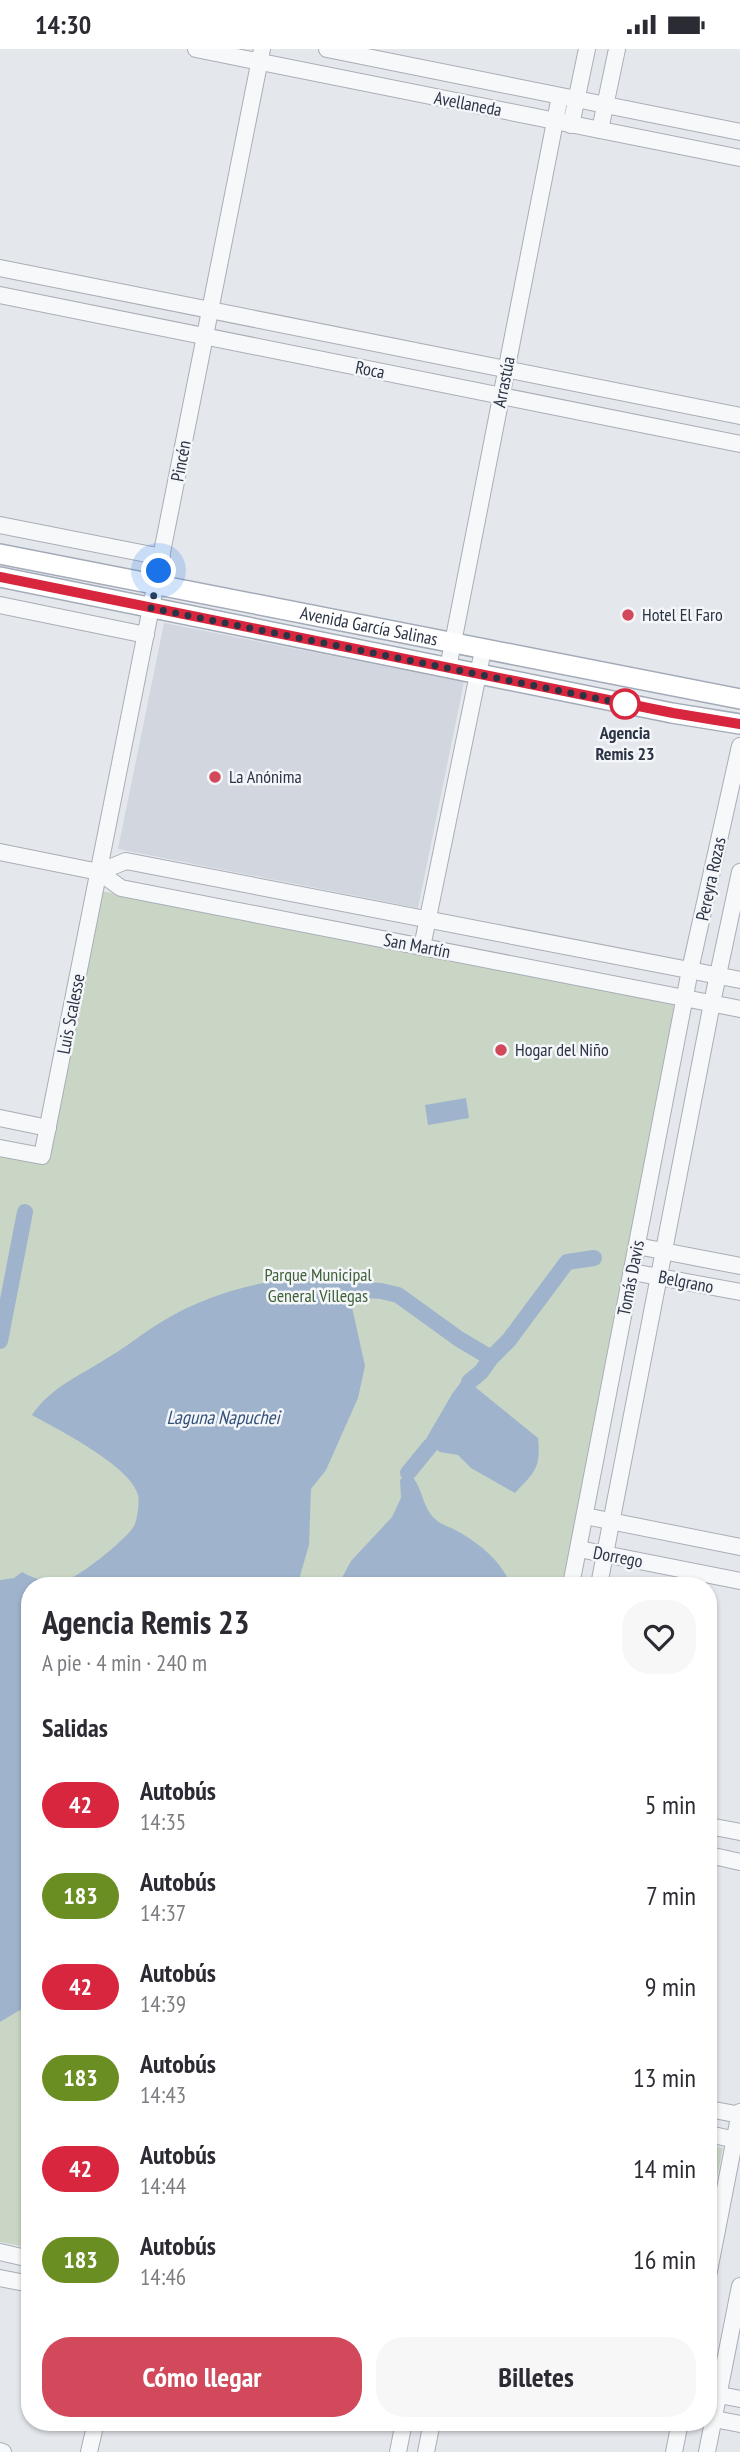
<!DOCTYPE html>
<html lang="es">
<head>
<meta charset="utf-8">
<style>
  body { margin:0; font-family:"PT Sans Narrow",sans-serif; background:#f7f7f7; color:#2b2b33; height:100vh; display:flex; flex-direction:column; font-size:26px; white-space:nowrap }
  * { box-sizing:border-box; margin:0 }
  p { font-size:23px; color:#7c7c81 }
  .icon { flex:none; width:38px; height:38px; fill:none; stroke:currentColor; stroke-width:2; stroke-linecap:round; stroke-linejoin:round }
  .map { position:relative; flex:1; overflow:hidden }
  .details { position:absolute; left:21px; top:1528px; width:696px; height:854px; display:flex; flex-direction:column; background:#fff; border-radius:28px; box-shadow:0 2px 5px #0004 }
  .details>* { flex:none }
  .badge { padding:0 14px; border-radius:23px; font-size:24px; line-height:46px }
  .you { position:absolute; width:35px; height:35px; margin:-18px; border:5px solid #fff; border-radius:50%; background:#1a73e8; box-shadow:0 0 0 10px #1a73e833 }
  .map>.badge { position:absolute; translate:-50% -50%; box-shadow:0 0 0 4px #fff }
  h2 { padding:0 21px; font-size:26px; line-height:63px }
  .round { display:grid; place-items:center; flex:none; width:74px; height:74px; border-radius:28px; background:#f7f7f7 }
  .overview { display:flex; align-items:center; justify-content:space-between; height:119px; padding:0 21px }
  h1 { font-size:33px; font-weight:600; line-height:52px }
  .primary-button { display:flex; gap:14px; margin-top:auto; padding:14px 21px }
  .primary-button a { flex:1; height:80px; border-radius:28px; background:#d1495b; color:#fff; font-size:28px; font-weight:600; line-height:80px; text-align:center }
  .primary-button a+a { background:#f7f7f7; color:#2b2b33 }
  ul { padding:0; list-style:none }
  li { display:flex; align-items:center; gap:21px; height:91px; padding:0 21px }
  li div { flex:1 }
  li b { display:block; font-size:26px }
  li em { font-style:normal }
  li .badge { min-width:77px; font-weight:700; text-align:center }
  .status { display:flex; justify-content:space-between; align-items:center; height:49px; padding:0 35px; background:#fff; direction:ltr }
  .status svg { height:19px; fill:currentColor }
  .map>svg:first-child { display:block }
</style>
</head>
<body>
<div class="status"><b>14:30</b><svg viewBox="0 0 49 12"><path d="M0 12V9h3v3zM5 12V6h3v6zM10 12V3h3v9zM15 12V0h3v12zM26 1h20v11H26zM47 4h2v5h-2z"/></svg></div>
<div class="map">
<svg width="740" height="2403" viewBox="0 0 740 2403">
  <rect width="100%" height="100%" fill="#e4e7ec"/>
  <!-- built -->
  <path fill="#d2d6de" d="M164,574L464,633L418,859L118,800Z"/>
  <!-- green -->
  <g fill="#c9d6c5">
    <path d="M101,842L677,953L563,1536H30V2199L0,2193V1104L46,1113Z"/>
    <path d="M709,2096L723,2099L709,2168Z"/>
  </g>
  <!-- water -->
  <g fill="#9fb4cc">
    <path d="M466,1049L469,1069L428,1076L425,1056Z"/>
    <path d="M312,1224H347L348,1240L365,1317L358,1349L326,1421L311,1440L309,1496L300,1527L301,1536H30V1955L0,1973V1531L14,1529L22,1523C33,1529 45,1534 58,1534C73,1534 126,1491 134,1477C137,1472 140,1452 138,1446C131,1417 57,1380 32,1366C51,1338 81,1326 109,1308C128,1297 144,1283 163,1272C210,1243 259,1234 312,1224Z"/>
    <path d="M464,1329L538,1389C541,1419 535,1423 515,1444L471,1419L458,1406L440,1403L430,1397L426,1390L452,1345Z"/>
    <path d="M408,1424C423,1435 421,1457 435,1470C441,1476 451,1478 459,1483C481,1496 501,1512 511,1536H338L351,1512L392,1468L401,1449L400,1431Z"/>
  </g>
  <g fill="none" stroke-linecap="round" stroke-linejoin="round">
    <!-- canal -->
    <g stroke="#9fb4cc" stroke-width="16">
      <path d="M348,1240L381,1242L398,1246L459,1290L491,1309"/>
      <path d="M0,1292L25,1163"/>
      <path d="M469,1333L481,1323L491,1309L509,1291L567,1213L594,1209"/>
      <path d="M408,1424L430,1397"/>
    </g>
    <defs>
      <g id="minor">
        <path d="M196,0L740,109"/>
        <path d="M327,0L740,83"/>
        <path d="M571,76L587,0"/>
        <path d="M600,81L617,0"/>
        <path d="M0,219L740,367"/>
        <path d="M0,246L740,395"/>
        <path d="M0,476L162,508"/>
        <path d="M0,556L146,586"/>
        <path d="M448,619L560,47"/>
        <path d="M0,803L99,823L121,839L740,960"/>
        <path d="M99,823L126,812L740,931"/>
        <path d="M422,898L483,601"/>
        <path d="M0,1069L48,1079"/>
        <path d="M0,1099L42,1107L262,0"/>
        <path d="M637,1197L740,1217"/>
        <path d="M632,1223L740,1243"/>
        <path d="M585,1467L740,1498"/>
        <path d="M579,1500L740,1532"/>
        <path d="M571,1536L690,921L740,697"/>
        <path d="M599,1536L712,954L740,823"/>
        <path d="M709,1777L740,1783"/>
        <path d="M709,1806L740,1813"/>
        <path d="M709,2060L740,2066"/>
        <path d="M709,2085L740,2092"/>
        <path d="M0,2203L30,2210"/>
        <path d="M709,2222L740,2063"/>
        <path d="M0,2229L30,2235"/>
        <path d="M709,2344L740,2350"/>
        <path d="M709,2369L740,2375"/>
        <path d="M0,2402L3,2403"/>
        <path d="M89,2403L96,2373"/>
        <path d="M398,2403L404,2373"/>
        <path d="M426,2403L432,2373"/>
        <path d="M674,2403L680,2373"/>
        <path d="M707,2403L740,2237"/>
      </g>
      <g id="major">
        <path id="s1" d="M0,505L740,650"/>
        <path d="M0,528L672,664L740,675"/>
      </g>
    </defs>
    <!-- minor casing -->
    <use href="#minor" stroke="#a9aeb7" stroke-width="18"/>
    <!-- major casing -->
    <use href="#major" stroke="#a3abb8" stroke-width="22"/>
    <!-- minor -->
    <use href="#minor" stroke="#f7f8fa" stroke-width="16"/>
    <!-- major -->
    <use href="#major" stroke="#fff" stroke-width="19"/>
  </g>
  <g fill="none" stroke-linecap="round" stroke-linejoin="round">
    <defs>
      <path id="line" d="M0,528L673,664L740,675"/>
    </defs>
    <!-- line casing -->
    <use href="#line" stroke="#fff" stroke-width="16"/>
    <!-- line -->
    <use href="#line" stroke="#d7263d" stroke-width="10"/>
    <!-- walk -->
    <path stroke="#2b3445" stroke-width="7" stroke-dasharray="0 12.6" d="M159,522L151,559L625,655"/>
  </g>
  <!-- markers -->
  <g fill="#d1495b" stroke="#f4f6f9" stroke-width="2.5">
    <circle cx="628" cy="566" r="7"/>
    <circle cx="215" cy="728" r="7"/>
    <circle cx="501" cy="1001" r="7"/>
  </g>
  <circle fill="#fff" stroke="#d7263d" stroke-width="3.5" cx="625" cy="655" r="14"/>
  <g text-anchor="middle" stroke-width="5" stroke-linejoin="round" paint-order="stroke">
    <!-- street labels -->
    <g font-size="18" fill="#2b3445" stroke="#f4f6f9">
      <text transform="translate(468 55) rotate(11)" y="6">Avellaneda</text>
      <text transform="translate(370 321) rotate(11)" y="6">Roca</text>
      <text transform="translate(504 333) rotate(-79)" y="6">Arrastúa</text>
      <text transform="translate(181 412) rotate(-79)" y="6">Pincén</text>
      <text dy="6" stroke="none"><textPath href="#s1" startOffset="376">Avenida García Salinas</textPath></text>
      <text transform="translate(711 830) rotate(-78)" y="6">Pereyra Rozas</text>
      <text transform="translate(417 897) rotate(11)" y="6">San Martín</text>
      <text transform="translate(71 965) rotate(-79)" y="6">Luis Scalesse</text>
      <text transform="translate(631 1229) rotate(-79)" y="6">Tomás Davis</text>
      <text transform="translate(686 1233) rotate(11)" y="6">Belgrano</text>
      <text transform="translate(618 1508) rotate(11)" y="6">Dorrego</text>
    </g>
    <!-- poi labels -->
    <g font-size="18" fill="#2b3445" stroke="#f4f6f9" text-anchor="start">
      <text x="642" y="572">Hotel El Faro</text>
      <text x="229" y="734">La Anónima</text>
      <text x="515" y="1007">Hogar del Niño</text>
    </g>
    <!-- stop labels -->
    <g font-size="18" font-weight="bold" fill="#2b3445" stroke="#f4f6f9">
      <text x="625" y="690">Agencia<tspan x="625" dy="21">Remis 23</tspan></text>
    </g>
    <!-- park labels -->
    <g font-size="18" fill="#3f6138" stroke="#f4f6f9">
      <text x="318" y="1232">Parque Municipal<tspan x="318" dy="21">General Villegas</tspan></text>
    </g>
    <!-- water labels -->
    <g font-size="19" font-style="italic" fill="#34527a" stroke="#f4f6f9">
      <text x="223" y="1375">Laguna Napuchei</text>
    </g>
  </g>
</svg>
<div class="you" style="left:159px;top:522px"></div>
<section class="details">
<div class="overview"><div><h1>Agencia Remis 23</h1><p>A pie · 4 min · 240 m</p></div><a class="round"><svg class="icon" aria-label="heart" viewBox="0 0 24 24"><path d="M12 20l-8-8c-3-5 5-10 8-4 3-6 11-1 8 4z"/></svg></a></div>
<h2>Salidas</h2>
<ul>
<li><span class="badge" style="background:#d7263d;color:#fff">42</span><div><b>Autobús</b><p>14:35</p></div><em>5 min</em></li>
<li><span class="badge" style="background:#6b8e23;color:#fff">183</span><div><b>Autobús</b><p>14:37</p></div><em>7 min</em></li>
<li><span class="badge" style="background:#d7263d;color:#fff">42</span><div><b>Autobús</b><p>14:39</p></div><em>9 min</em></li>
<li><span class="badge" style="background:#6b8e23;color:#fff">183</span><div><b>Autobús</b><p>14:43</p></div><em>13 min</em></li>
<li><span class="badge" style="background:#d7263d;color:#fff">42</span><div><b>Autobús</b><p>14:44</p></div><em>14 min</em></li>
<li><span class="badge" style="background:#6b8e23;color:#fff">183</span><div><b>Autobús</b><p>14:46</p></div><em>16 min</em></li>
</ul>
<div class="primary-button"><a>Cómo llegar</a><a>Billetes</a></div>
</section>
</div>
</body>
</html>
